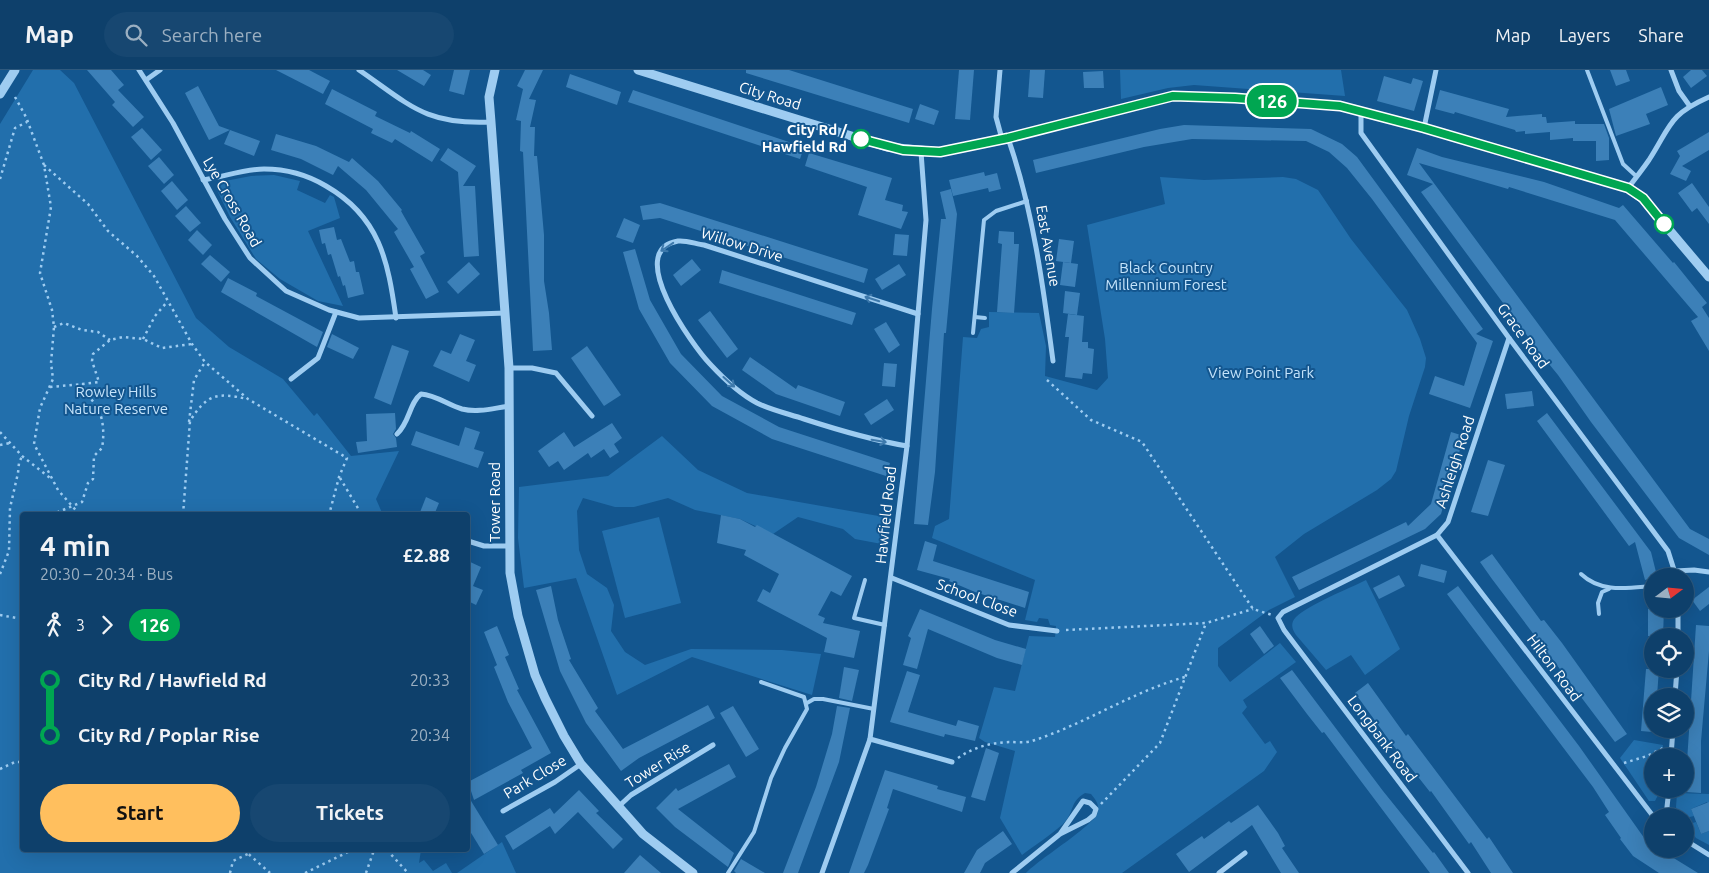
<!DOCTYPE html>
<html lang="en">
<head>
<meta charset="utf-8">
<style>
  body { margin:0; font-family:Ubuntu,sans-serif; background:#174771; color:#f1f3f6; height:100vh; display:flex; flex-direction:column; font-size:19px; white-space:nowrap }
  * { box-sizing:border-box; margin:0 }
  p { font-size:16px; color:#9bafc1 }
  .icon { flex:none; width:28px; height:28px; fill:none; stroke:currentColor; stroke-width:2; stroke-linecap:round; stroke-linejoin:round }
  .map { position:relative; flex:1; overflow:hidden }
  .side { position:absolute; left:20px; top:442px; width:450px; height:340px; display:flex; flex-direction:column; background:#0e406b; border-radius:5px; box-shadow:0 5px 20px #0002,0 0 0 1px #2e597e }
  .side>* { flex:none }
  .badge { padding:0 10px; border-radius:16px; font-size:18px; line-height:32px }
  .needle { width:32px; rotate:74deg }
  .buttons { position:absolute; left:1644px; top:498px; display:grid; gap:10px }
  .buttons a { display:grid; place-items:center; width:50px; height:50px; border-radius:50%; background:#0e406b; box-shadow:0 5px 20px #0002,0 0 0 1px #2e597e; font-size:25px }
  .map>.badge { position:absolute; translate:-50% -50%; box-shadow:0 0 0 2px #fff }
  .legs { display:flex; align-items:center; gap:8px; height:55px; padding:0 20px; font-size:16px }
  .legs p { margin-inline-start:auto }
  .overview { display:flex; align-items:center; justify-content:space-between; height:85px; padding:0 20px }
  h1 { font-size:28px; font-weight:600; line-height:38px }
  .primary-button { display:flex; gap:10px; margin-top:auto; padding:10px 20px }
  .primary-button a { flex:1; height:58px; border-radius:30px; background:#ffbf5e; color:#111; font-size:20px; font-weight:600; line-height:58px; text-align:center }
  .primary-button a+a { background:#174771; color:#f1f3f6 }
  ul { padding:0 20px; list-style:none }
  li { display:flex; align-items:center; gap:18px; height:55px; font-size:19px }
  li i { display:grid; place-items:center; width:8px; height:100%; margin:0 6px; background:currentColor }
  li i::after { content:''; width:12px; height:12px; margin:-6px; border:4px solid; border-radius:50%; background:#0e406b }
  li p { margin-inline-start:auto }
  li:first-child i { background:linear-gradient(#0000 50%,currentColor 0) }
  li:last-child i { background:linear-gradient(currentColor 50%,#0000 0) }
  header { display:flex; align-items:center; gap:30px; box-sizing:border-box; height:70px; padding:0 25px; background:#0e406b; border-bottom:1px solid #2e597e }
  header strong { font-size:24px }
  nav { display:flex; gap:28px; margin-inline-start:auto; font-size:18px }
  .search { width:350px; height:45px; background:#174771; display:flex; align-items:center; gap:12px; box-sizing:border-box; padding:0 18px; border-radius:28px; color:#9bafc1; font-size:19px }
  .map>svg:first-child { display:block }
</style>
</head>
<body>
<header>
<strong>Map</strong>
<div class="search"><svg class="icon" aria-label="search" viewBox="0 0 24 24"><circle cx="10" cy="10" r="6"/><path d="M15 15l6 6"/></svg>Search here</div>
<nav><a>Map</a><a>Layers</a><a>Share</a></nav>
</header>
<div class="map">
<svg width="1709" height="803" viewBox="0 0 1709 803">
  <rect width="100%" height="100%" fill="#13568f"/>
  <!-- green -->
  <g fill="#226fac">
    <path d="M33,0H60L74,13L196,248L229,277L283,309L314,346L317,343L351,386L399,381L376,429L383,445H22V780H421L419,793L424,790L433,801L446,793L452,803H0V54Z"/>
    <path d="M1120,0H1341L1345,26L1194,15L1168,18L1121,29Z"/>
    <path d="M274,105L300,111L297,120L325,133L330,125L334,127L340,148L308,161L343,236L318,231L280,209L256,189L230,147L216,118L220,112L251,106Z"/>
    <path d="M1160,107L1204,110L1283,107L1296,109L1318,120L1351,169L1407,240L1420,269L1426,288L1425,297L1409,346L1396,401L1391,409L1377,420L1304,464L1275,487L1295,527L1269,540L1218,578V596L1230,612L1280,573L1296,592L1243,630L1247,637L1242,643L1265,674L1270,671L1277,682L1264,701L1122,803H1026C1039,789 1095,755 1098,742C1099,734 1096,730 1091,724L1085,723C1069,732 1075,742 1063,754C1051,765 1035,775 1022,785L1000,748L1015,681L985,672L979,668L994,617L1015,621L1029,566L1055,567L1056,556L1050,555L1048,549L1039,548L1037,552L1025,550L1035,510L932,468L935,456L949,449L963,267L977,268L981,259L989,257V242L1039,243L1046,276L1045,306L1097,320L1108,308L1105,269L1087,155L1165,134Z"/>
    <path d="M662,366L698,400L747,423L890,448L887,475L855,469L843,459L798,447L773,464L740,449L695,440L668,428L634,437H615L583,428L577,441L579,480L587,504L607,518L614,535L611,561L625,582L645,595L691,579L782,580L821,584L812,625L692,587L617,625L576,508L524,518L518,468L519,417L608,406Z"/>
    <path d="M659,447L681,533L625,548L602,461Z"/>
    <path d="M1366,510L1400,579L1365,605L1351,585L1326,600L1296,565C1292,559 1290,553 1296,547C1310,534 1348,519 1366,510Z"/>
    <path d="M1634,670L1663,675L1662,686H1652V719H1661L1655,731H1649L1620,688Z"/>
    <path d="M1677,723L1709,724V736L1707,732L1691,739L1694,746L1685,748V746H1679L1676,737Z"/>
    <path d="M1696,752L1701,764L1709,761V775L1696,768L1686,755Z"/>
    <path d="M502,772L516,803H457Z"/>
  </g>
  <!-- building -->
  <g fill="#3c80b8">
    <path d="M87,0H111L124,15L118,20L144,47L133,57L112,35L115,32Z"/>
    <path d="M276,0H309L330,11L323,24Z"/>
    <path d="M397,0H423L431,5L424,16Z"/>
    <path d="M454,0H470L464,25L449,21Z"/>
    <path d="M525,0H543L529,29L536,30L530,57H535L534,86H537L544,165V211L549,243L552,280L533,281L523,82L520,81L521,51L516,50L523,19L517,16Z"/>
    <path d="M746,0H789L913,39L909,53L746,3Z"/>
    <path d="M959,0H974L970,50L955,49Z"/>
    <path d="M1030,0H1045L1043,28L1028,27Z"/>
    <path d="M1610,0H1626L1630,11L1616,16Z"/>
    <path d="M1691,0H1702L1707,6L1691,18L1683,7Z"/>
    <path d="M1103,1L1104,18H1084L1083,2Z"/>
    <path d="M570,4L621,22L617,35L566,17Z"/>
    <path d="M1384,6L1411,14L1413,8L1423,11L1414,41L1377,31Z"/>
    <path d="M198,16L219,56L230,60L209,70L185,23Z"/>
    <path d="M1661,17L1668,35L1646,44L1650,54L1616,66L1609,39Z"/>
    <path d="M332,19L377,42L375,46L410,63L411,61L440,79L432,92L395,69L392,73L371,63L373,59L325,34Z"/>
    <path d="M633,20L804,77L800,89L628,32Z"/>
    <path d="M1440,20L1509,39L1506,47L1542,44V47H1546L1547,53L1575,51V54H1604L1609,68V90L1596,91V71H1573V68L1550,70V62L1525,64V61L1516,62L1515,60L1455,42L1454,44L1435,39Z"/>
    <path d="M920,34L939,41L934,55L915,49Z"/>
    <path d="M1184,55L1311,59L1342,74L1357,87L1483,259L1476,264L1493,271L1470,338L1429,324L1435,306L1464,316L1477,273L1372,129L1347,98L1329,82L1306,71L1192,69L1144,77L1036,103L1033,90L1160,59Z"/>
    <path d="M142,58L162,80L151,90L131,67Z"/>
    <path d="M230,60L260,71L254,86L224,74Z"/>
    <path d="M1709,62V80L1682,96L1691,101L1686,111L1670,104L1680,86L1677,81Z"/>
    <path d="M276,64L316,76L349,92L352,88L378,111L402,140L401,141L425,183L420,186L439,222L426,229L410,199L414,197L394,162L398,159L366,120L338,96L333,105L301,89L271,80Z"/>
    <path d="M448,78L476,96L463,116H475L479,186L464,187L458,102L440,90Z"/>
    <path d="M1417,78L1442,87L1544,112L1619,138L1623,135L1673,193L1674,192L1707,233L1702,237L1709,248V281L1691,251L1698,247L1615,150L1509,117L1508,119L1419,93L1690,459L1709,469V485L1679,468L1591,352L1558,305L1540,283L1421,122L1433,114L1407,105Z"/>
    <path d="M809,83L892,108L885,130L903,135L902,141L908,142L901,159L858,145L867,117L805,96Z"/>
    <path d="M159,87L174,105L164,114L148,96Z"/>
    <path d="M984,102L985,106L997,103L1001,119L989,122L988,118L953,126L949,110Z"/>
    <path d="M172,111L188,130L177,140L161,121Z"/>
    <path d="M1692,113L1709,137V154L1697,138L1692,142L1678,123Z"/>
    <path d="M951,119L957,144L946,263H944L935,402L928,455L914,454L932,239L941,149H946L940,122Z"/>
    <path d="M660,133L868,199L864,213L660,148L643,150L640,136Z"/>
    <path d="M186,136L201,153L190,162L175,146Z"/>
    <path d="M624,148L640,155L633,173L616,167Z"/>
    <path d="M334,157L337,170L341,169L350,192L354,191L356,202H359L364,224L348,228L345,215L343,216L340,206L338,207L331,184L328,185L325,173L322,174L319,160Z"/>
    <path d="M197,160L212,175L203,185L188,170Z"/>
    <path d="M999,161L1014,162V174H1019L1014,243L997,242L1002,174L998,173Z"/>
    <path d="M895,164L909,165L907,186L893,185Z"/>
    <path d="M1059,169L1074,171L1071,193L1056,191Z"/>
    <path d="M635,179L650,230L681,284L722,326L779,357L890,393L886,406L772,369L712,336L670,293L639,239L623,182Z"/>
    <path d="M210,185L230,202L221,212L201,194Z"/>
    <path d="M692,189L701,200L681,216L673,205Z"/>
    <path d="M469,192L480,204L458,224L447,212Z"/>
    <path d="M1063,192L1078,194L1075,217L1060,215Z"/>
    <path d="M899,194L906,205L882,220L875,209Z"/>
    <path d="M722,200L856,243L852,255L719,213Z"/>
    <path d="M228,208L257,223L256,226L323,262L317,277L221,222Z"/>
    <path d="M1065,221L1080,223L1077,245L1063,243Z"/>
    <path d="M710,241L738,279L727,288L698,250Z"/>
    <path d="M1068,244L1084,246L1082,272H1088V278L1094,279L1092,304L1083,303L1082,309L1065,307L1069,267H1065Z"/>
    <path d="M886,252L900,275L889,283L874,259Z"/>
    <path d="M332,264L359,278L353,289L327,277Z"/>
    <path d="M460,264L475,270L466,291L476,295L469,312L433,296L441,280L451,284Z"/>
    <path d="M392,275L409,281L391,335L374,328Z"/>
    <path d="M587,276L621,325L604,336L571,288Z"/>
    <path d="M750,287L796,319L798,315L845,332L840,346L776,324L742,300Z"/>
    <path d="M884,293L897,294L895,317L882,316Z"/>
    <path d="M1532,321L1534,336L1507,339L1505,324Z"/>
    <path d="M887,329L894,340L871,355L864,344Z"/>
    <path d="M395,343L396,359L393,364L396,368L397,377L358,383L356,372L367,371L366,344Z"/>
    <path d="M1547,343L1651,482L1657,506L1645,510L1635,472L1629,476L1537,351Z"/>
    <path d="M612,353L622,368L614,374L619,382L610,388L604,379L591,388L588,383L564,400L558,391L549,397L538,381L564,362L574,377Z"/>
    <path d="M465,357L480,362L474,379L484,382L478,398L411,375L416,361L459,376Z"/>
    <path d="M1451,362L1464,366L1441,444L1425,459L1299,520L1292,507L1406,452L1408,456L1431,434Z"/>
    <path d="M1488,390L1505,395L1488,446L1471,442Z"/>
    <path d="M426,427L439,433L434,445H419Z"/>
    <path d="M721,445L740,449L755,457L757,455L852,506L841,526L831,521L818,545L825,548L823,553L860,561L854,588L824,582L827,568L757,531L763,519L770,523L779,504L744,485L746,480L717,473Z"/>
    <path d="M925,471L937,475L933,491L1029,522L1025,538L975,522L949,511L950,509L917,500Z"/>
    <path d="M1492,484L1541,551L1544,550L1562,573L1627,664L1615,672L1492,509L1480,492Z"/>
    <path d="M468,491L481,497L473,516L483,520L476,535L468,531Z"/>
    <path d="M1421,494L1447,501L1444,513L1418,506Z"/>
    <path d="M1399,505L1405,516L1379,529L1373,518Z"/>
    <path d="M551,516L558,550L571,589L569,590L598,638L595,641L623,679L708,635L715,648L639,688L621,701L586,653L560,601L536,520Z"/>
    <path d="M1458,516L1579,676L1652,779H1659L1698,803H1659L1633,786L1620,769L1621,768L1605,745L1609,742L1593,717L1447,524Z"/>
    <path d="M1709,517V534L1700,541L1692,530Z"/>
    <path d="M920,539L995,570L1026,579L1022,595L997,588L928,559L917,599L903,595L911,568L908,566Z"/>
    <path d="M1648,539H1664L1663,566H1648Z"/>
    <path d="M1696,555L1709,556V581L1701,671V723L1685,722Z"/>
    <path d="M497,556L509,585L505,587L519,619L517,620L551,683L521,700L523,703L474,730L468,712L532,678L508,632L494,597L497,595L484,562Z"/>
    <path d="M1260,556L1274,576L1264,584L1250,564Z"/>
    <path d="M844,597L859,600L852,631L839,628Z"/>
    <path d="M1646,599H1659L1657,626H1652V662L1641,661Z"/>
    <path d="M1292,600L1383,721L1433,783L1434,782L1449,803H1430L1324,662L1322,663L1307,644L1280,608Z"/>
    <path d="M907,601L920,605L908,642L956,656L958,650L979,656L975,671L945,664L944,667L890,652Z"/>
    <path d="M1368,613L1406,666L1408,664L1487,769L1489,767L1513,803H1491L1471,772L1469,774L1431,721L1430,722L1389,670L1355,623Z"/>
    <path d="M733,636L759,679L746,687L720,643Z"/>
    <path d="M837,636L850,638L839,692L798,803H783L816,717L832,664Z"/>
    <path d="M986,678L999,683L985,731L971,727Z"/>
    <path d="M729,694L736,707L678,739L734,783L728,797L675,757L656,738L676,718L678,721Z"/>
    <path d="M885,700L938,716L937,719L966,727L962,742L893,719L887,738L889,739L868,795L864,803H849Z"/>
    <path d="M579,720L599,741L596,743L623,769L613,779L578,742L555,764L550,756L513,780L505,766L550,738L554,744Z"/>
    <path d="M468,726L498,775L484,784L468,758Z"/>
    <path d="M1709,732V761L1701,764L1691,739Z"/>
    <path d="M1258,735L1278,763L1285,776L1282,778L1299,803H1281L1252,755L1189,802L1176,784L1202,766L1204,769L1229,751L1231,753Z"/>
    <path d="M1003,761L1012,774L985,793L980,803H964L977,780Z"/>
    <path d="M640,785L661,803H624Z"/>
    <path d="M741,789L765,803H736L734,801Z"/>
  </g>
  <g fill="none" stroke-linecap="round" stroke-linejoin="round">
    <!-- path -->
    <g stroke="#9eccf1" stroke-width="2.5" stroke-dasharray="2.5 4" stroke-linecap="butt">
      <path d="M15,27L26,47L44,95L51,137L40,203L52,240L54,257L51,293L53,309L40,338L34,374L58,420L80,445"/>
      <path d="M44,95L88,134L108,161L137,186L154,206L192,274L205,292L248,329L347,388L339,407L329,445"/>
      <path d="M0,109L15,58L27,52"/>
      <path d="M54,257L64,253L82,260L98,262L110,270"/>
      <path d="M143,269L155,246L167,232"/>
      <path d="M1047,310L1091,350L1142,372L1253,539L1272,545"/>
      <path d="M50,317L83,314"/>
      <path d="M189,352L194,310L205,292"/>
      <path d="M0,362L22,386L50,408"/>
      <path d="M0,375L10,373"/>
      <path d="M340,408L362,445"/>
      <path d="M51,445L82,432L88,413L93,409L94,386L102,378C104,367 104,352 99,341C94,331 86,325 83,314L99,312L92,291L93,284L110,270L123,267L143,269L162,278L192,274"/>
      <path d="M183,445L190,351C207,324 217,322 247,329"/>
      <path d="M0,504L9,481L10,438L18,403L19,393L22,386"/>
      <path d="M0,545L22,549"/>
      <path d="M1066,560L1206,553L1253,539"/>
      <path d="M958,688C974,677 990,673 1009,672C1016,672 1025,673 1032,671C1085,654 1132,622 1185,607"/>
      <path d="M1624,693L1647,686L1663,678"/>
      <path d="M0,699L15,692H22"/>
      <path d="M1101,734L1160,673L1206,553"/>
      <path d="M244,780L270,803"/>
      <path d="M387,780L408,803"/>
      <path d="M230,803L233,791L248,784L251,780"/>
      <path d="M305,803L352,780"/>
      <path d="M366,803L374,780"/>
    </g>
    <!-- service -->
    <g stroke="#9eccf1" stroke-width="4">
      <path d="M1587,0L1623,94L1636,106"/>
      <path d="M975,247L985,248"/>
      <path d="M973,263L984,150L996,141L1027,131"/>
      <path d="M1581,504C1601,523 1627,518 1652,516"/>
      <path d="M865,510L854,548L885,555"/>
      <path d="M1599,544L1598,533L1602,522L1609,519"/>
      <path d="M807,633L814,629H823L874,639"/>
      <path d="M728,803L754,762L771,708L785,678L807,639L804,627L761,612"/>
    </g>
    <!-- minor -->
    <g stroke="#9eccf1" stroke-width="5">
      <path d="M139,0L173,53L225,149L250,188L286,221L329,240L359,248L506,243"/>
      <path d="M359,0C410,35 425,55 491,52"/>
      <path d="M1000,0L996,47L1002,69"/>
      <path d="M1671,0L1679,21L1689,35"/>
      <path d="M146,10L160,0"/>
      <path d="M1361,42V63L1509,268L1668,481L1676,506"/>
      <path d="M1424,58L1436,0"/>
      <path d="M1008,68C1033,140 1043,215 1053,291"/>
      <path d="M203,110C223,107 244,99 264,99C287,99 306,104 326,116C380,147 388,191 396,248"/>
      <path d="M1628,118C1635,109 1642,100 1649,90C1671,56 1668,45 1709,27"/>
      <path d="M509,298H532L556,303L592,346"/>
      <path d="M291,309L318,288L336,242"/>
      <path d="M397,364C410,352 409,333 421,324C436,325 448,335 462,339C478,343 494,338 510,336"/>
      <path d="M907,376C871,370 838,360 804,349C789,344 771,340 757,333C740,324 723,308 710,294C693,276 623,180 678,171C686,170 696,174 704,175L918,244"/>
      <path d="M1437,465L1653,746"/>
      <path d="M468,471L484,476H509"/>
      <path d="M1675,501L1694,500L1709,502"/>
      <path d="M892,508L1009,555L1057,561"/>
      <path d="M1678,566V539"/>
      <path d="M1675,626L1677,599"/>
      <path d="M870,669L952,692"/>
      <path d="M1671,686L1673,659"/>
      <path d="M618,737L631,725L713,675"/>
      <path d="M503,741L555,712L581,694"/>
      <path d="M1666,746L1669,719"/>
      <path d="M1685,770L1709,785"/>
      <path d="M822,803L870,669L907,376L918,244L926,150L921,82"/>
      <path d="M1012,803L1060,764L1088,750L1094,745L1096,739L1090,733L1083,731L1060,764"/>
      <path d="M1219,803L1245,783"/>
      <path d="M1468,803L1284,560L1278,548L1283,542L1437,465L1448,452L1509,268"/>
    </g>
    <!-- tertiary -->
    <g stroke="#9eccf1" stroke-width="9">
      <path d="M495,0L489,27L491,52L509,298L510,503L518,546L535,605L545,628L564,666L581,694L643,764L693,803"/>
      <path d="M638,0L887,77L941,82L1008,68L1173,26L1235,28L1340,36L1424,58L1628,118L1643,129L1709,207"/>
      <path d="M0,24L15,0"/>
    </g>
  </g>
  <!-- one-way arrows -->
  <defs><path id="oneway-shaft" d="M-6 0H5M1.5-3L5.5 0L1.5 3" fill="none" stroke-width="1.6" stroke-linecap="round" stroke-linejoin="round" transform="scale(1.25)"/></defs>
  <g stroke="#3d79ac">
    <use href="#oneway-shaft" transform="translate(667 177) rotate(146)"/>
    <use href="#oneway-shaft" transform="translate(872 229) rotate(-162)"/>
    <use href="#oneway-shaft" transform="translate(729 312) rotate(42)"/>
    <use href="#oneway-shaft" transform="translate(879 371) rotate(9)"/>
  </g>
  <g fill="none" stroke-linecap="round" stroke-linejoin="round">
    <defs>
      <path id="line-1" d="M861,69L903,80L940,82L1008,68L1173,26L1235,28L1340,36L1424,58L1628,118L1643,128L1664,154"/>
    </defs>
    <!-- line-1 casing -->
    <use href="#line-1" stroke="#fff" stroke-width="11"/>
    <!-- line-1 -->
    <use href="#line-1" stroke="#00a651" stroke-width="8"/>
  </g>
  <!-- markers -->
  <g fill="#fff" stroke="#00a651" stroke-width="2.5">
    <circle cx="861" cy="69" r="9"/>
    <circle cx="1664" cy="154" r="9"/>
  </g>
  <g text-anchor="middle" stroke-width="4" stroke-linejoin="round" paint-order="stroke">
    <!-- street labels -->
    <g font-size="15" fill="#fff" stroke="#13568f">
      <text transform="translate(770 26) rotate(17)" y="5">City Road</text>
      <text transform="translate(232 132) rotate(60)" y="5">Lye Cross Road</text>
      <text transform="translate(742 175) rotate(17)" y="5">Willow Drive</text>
      <text transform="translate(1048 176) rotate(80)" y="5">East Avenue</text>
      <text transform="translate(1523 266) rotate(54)" y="5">Grace Road</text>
      <text transform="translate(1455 392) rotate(-72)" y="5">Ashleigh Road</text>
      <text transform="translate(495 432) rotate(-90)" y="5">Tower Road</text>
      <text transform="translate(886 445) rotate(-84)" y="5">Hawfield Road</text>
      <text transform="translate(977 528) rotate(20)" y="5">School Close</text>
      <text transform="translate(1554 598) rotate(53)" y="5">Hilton Road</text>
      <text transform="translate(1382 669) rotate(53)" y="5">Longbank Road</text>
      <text transform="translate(658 695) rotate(-32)" y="5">Tower Rise</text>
      <text transform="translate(535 707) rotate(-31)" y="5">Park Close</text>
    </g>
    <!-- stop labels -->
    <g font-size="15" font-weight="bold" fill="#fff" stroke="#13568f" text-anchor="end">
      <text x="847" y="65">City Rd /<tspan x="847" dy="17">Hawfield Rd</tspan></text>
    </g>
    <!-- park labels -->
    <g font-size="15" fill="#c5e4fc" stroke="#13568f">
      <text x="1166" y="203">Black Country<tspan x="1166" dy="17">Millennium Forest</tspan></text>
      <text x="1261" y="308">View Point Park</text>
      <text x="116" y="327">Rowley Hills<tspan x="116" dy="17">Nature Reserve</tspan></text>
    </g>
  </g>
</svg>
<div class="buttons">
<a><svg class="needle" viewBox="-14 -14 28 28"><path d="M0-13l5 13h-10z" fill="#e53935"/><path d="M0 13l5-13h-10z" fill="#9bafc1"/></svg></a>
<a><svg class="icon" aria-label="locate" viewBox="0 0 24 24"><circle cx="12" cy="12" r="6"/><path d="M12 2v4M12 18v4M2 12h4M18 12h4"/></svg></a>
<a><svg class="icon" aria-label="layers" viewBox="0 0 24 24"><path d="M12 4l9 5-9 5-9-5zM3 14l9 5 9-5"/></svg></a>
<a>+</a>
<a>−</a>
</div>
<b class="badge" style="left:1272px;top:31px;background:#00a651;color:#fff">126</b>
<section class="side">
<div class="overview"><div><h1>4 min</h1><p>20:30 – 20:34 · Bus</p></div><b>£2.88</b></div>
<div class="legs"><svg class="icon" aria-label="walk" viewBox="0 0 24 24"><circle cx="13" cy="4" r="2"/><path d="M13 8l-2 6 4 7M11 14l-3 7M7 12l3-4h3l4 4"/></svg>3<svg class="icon" aria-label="forward" viewBox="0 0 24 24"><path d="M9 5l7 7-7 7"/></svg><b class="badge" style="background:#00a651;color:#fff">126</b></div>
<ul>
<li><i style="color:#00a651"></i><b>City Rd / Hawfield Rd</b><p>20:33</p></li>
<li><i style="color:#00a651"></i><b>City Rd / Poplar Rise</b><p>20:34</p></li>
</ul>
<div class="primary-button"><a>Start</a><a>Tickets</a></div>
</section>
</div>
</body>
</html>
